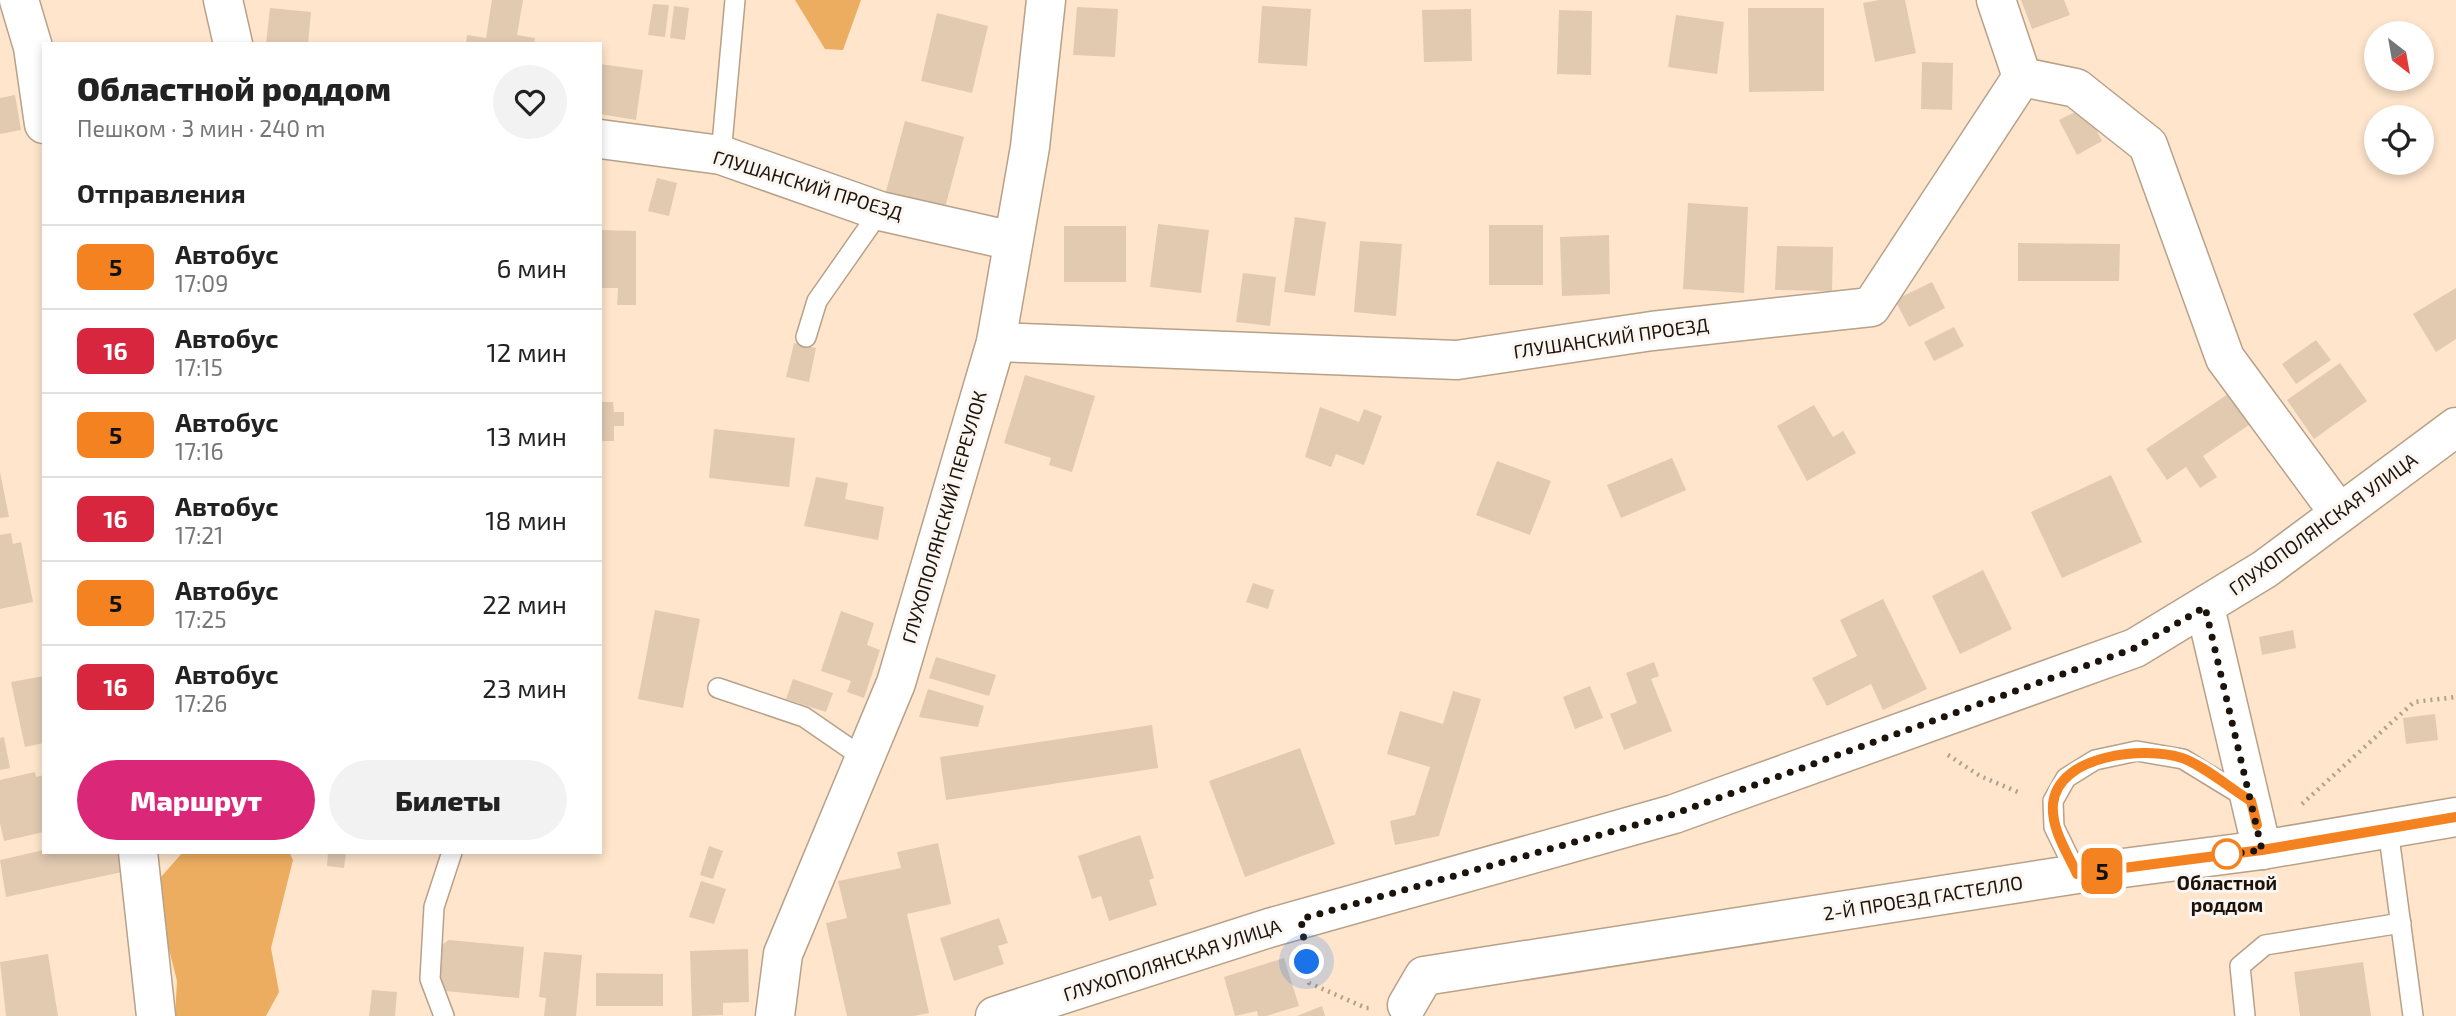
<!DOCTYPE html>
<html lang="ru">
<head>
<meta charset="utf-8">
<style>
  body { margin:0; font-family:"Exo 2",sans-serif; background:#f2f2f2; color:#222; height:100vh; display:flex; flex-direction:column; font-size:26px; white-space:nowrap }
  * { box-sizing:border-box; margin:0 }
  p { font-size:23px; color:#767676 }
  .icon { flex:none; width:38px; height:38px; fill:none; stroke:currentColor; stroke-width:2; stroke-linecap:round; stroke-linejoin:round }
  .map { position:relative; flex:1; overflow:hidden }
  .sheet { position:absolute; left:42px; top:42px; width:560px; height:812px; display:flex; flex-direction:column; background:#fff; border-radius:0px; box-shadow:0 4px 10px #0003 }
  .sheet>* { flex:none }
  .badge { padding:0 14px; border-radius:10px; font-size:24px; line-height:46px }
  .needle { width:46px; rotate:149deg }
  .tools { position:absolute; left:2364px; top:21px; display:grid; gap:14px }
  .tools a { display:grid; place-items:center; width:70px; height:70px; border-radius:50%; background:#fff; box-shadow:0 4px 10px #0003; font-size:35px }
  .you { position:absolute; width:35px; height:35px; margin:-18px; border:5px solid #fff; border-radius:50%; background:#1a73e8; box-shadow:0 0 0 10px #1a73e833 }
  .map>.badge { position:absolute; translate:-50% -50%; box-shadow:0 0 0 4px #fff }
  h2 { padding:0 35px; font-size:26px; line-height:63px }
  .round { display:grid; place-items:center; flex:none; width:74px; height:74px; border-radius:37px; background:#f2f2f2 }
  .summary { display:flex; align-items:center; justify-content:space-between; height:119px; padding:0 35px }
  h1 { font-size:33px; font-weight:800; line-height:52px }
  .button { display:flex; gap:14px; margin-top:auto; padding:14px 35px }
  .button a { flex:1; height:80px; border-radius:42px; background:#db2777; color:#fff; font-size:28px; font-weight:800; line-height:80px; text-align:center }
  .button a+a { background:#f2f2f2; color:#222 }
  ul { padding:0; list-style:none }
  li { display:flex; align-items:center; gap:21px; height:84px; padding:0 35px; border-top:2px solid #e0e0e0 }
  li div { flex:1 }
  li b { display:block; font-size:26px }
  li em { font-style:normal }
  li .badge { min-width:77px; font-weight:700; text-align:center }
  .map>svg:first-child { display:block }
</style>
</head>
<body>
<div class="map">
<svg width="2456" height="1016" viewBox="0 0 2456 1016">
  <rect width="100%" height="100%" fill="#fee5cb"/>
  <!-- forest -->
  <g fill="#edad60">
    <path d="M795,0H861L843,50L825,49Z"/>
    <path d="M183,852H289L293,860L271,948L279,992L266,1016H175L177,981L153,886Z"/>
  </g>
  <!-- building -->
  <g fill="#e2cab1">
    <path d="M492,0H523L517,35L535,38L534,44H466L467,35L486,38Z"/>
    <path d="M1879,0H1905L1916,53L1875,62L1863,3Z"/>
    <path d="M2021,0H2064L2070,15L2032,29Z"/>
    <path d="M653,4L669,5L665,37L648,35Z"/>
    <path d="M674,6L689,8L685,40L670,38Z"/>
    <path d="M1262,6L1311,9L1307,66L1258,63Z"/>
    <path d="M1077,7L1118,9L1115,57L1073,55Z"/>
    <path d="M270,8L311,12L308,44H266Z"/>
    <path d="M1748,8H1824V91L1749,92Z"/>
    <path d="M1471,9L1472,61L1424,62L1422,10Z"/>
    <path d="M1559,10L1592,11L1591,75L1557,74Z"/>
    <path d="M937,13L988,26L972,93L921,81Z"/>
    <path d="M1676,15L1724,22L1717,74L1668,67Z"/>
    <path d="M1922,62L1953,63L1952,110L1921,109Z"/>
    <path d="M600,64L643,70L636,120L600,114Z"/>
    <path d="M15,95L21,130L0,134V98Z"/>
    <path d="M2085,107L2102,141L2077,155L2059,120Z"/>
    <path d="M905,121L964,137L943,215L884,199Z"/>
    <path d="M657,178L677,183L669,216L648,211Z"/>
    <path d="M1688,203L1748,207L1744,293L1683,289Z"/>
    <path d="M1295,217L1326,222L1315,296L1284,292Z"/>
    <path d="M1158,224L1209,230L1201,293L1150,287Z"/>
    <rect x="1489" y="225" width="54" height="60"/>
    <rect x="1064" y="226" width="62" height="56"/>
    <path d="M600,230L636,231V305H617L618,288H600Z"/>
    <path d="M1609,235L1610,294L1562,296L1560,237Z"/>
    <path d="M1360,241L1402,244L1396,316L1354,312Z"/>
    <path d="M2018,243L2120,244L2119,281H2018Z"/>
    <path d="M1777,246L1833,247L1832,291L1775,290Z"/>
    <path d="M1243,273L1276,277L1270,326L1236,322Z"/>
    <path d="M1932,282L1945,308L1909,327L1895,300Z"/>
    <path d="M2456,288V339L2436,352L2413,314Z"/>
    <path d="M1954,327L1964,346L1934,361L1924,342Z"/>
    <path d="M2316,340L2331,360L2296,384L2282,364Z"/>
    <path d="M794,343L816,348L809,382L786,377Z"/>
    <path d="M2340,363L2367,401L2314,439L2287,400Z"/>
    <path d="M1025,375L1095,396L1072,472L1049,465L1051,458L1004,443Z"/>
    <path d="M2234,390L2255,421L2203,456L2217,477L2200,488L2186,467L2167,480L2146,449Z"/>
    <path d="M600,402H613L614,412H624V426H614V441H600Z"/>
    <path d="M1814,405L1833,437L1843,431L1856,453L1807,481L1777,426Z"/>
    <path d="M1320,407L1359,422L1364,409L1382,416L1364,465L1336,454L1331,467L1305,457Z"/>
    <path d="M714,429L795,438L789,487L709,478Z"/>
    <path d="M1672,458L1686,490L1621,518L1607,485Z"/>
    <path d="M1497,461L1551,481L1530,535L1476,515Z"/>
    <path d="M0,472L9,517L0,518Z"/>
    <path d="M2111,475L2142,542L2062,578L2031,512Z"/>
    <path d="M816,477L848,483L845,499L884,507L878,540L804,526Z"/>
    <path d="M11,533L13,544L21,542L33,602L0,609V535Z"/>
    <path d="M1983,570L2012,629L1960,654L1932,596Z"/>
    <path d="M1253,583L1274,590L1268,609L1246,602Z"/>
    <path d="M1883,599L1927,689L1883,710L1871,684L1827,706L1812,678L1857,656L1840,620Z"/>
    <path d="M655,610L700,619L683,708L638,699Z"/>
    <path d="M841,611L874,623L867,645L880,650L864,698L847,692L851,681L821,671Z"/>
    <path d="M2293,630L2296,648L2262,655L2259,637Z"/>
    <path d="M936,657L996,675L989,696L929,678Z"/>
    <path d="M1654,662L1659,676L1651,679L1672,731L1624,750L1610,714L1637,703L1626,673Z"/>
    <path d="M44,676V743L25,747L11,682Z"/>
    <path d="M793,679L833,693L826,712L786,699Z"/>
    <path d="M1590,686L1603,718L1575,729L1563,697Z"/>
    <path d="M928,689L984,706L978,727L919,717Z"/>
    <path d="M1453,691L1481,699L1439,836L1395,845L1390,821L1415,815L1430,767L1387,754L1400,711L1443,724Z"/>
    <path d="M2435,714L2438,740L2406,744L2403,718Z"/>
    <path d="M1152,725L1158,768L946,800L940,757Z"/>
    <path d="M4,737L10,768L0,770V738Z"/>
    <path d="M1300,748L1335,844L1245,877L1209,781Z"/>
    <path d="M35,772L36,777L44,775V832L4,841L0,823V780Z"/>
    <path d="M1140,835L1154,878L1149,880L1157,905L1109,921L1101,896L1092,899L1078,856Z"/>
    <path d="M938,843L951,904L907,914L929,1013L914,1016H847L826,923L847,918L838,881L901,868L897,852Z"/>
    <path d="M709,846L723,851L713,879L700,875Z"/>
    <path d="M44,850L118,852L122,872L6,897L0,860Z"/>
    <path d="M328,852H346L344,868L327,866Z"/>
    <path d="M701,881L726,889L714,924L689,917Z"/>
    <path d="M999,918L1008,943L998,946L1004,964L954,981L940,938Z"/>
    <path d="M449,940L524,947L519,998L445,991L434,978L437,948Z"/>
    <path d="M748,949L749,1002L723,1003V1015L692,1016L690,951Z"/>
    <path d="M544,952L582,955L576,1016H544L546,998L539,997Z"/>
    <path d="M48,954L58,1016H6L0,962Z"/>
    <path d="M1284,958L1299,1006L1266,1016H1258L1257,1011L1235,1016L1224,977Z"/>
    <path d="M2363,962L2371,1016H2300L2294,972Z"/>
    <path d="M596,973L663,974V1006H596Z"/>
    <path d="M372,990L397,992L395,1016H369Z"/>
    <path d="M1322,1006L1325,1016H1297Z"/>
  </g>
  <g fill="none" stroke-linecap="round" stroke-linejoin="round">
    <defs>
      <g id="service">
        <path d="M721,155L735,0"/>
        <path d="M806,337L817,301L880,211"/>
        <path d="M718,688L804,717L865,759"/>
        <path d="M2388,829L2413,1016"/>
        <path d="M2077,874L2054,827L2053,801L2066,778L2095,760L2137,751L2183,759L2250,800"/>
        <path d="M444,1016L430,979L434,907L452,852"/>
        <path d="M2245,1016L2240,966L2265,945L2401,923"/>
      </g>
      <g id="minor">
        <path d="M19,0L33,47L44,124"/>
        <path d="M223,0L233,44"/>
        <path d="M2022,77L2076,88L2148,145L2225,358L2339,513"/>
        <path d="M600,139L721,155L880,211L1013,241"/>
        <path d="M996,342L1457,360L1652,331L1871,307L2022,77L1996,0"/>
        <path d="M2205,607L2262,850"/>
        <path d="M138,852L156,1016"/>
        <path d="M775,1016L783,954L896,683L996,342L1030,147L1046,0"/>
        <path d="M995,1016L1269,928L1674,814L2135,648L2265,569L2456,427"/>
      </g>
      <path id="tertiary" d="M1407,1005L1424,976L2077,874L2262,850L2456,817"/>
    </defs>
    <!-- service casing -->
    <use href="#service" stroke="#b8a189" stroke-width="22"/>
    <!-- minor casing -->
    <use href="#minor" stroke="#b8a189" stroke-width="41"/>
    <!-- tertiary casing -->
    <use href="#tertiary" stroke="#b8a189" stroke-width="41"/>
    <!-- path -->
    <g stroke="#b29f8a" stroke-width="4.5" stroke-dasharray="2 5" stroke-linecap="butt">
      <path d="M1948,755L1980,776L2020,793"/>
      <path d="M2302,804L2414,702L2456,697"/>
      <path d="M1306,955L1309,983L1366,1008H1372"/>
    </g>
    <!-- service -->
    <use href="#service" stroke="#fff" stroke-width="19"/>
    <!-- minor -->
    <use href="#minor" stroke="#fff" stroke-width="38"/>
    <!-- tertiary -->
    <use href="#tertiary" stroke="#fff" stroke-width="38"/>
  </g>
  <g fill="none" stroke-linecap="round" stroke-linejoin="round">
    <defs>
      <path id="line" d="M2257,825L2251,801C2231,789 2203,765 2182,758C2145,746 2058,754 2053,804C2051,829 2067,852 2077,874L2262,850L2456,817"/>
    </defs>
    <!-- line casing -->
    <use href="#line" stroke="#fff" stroke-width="16"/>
    <!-- line -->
    <use href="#line" stroke="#f58220" stroke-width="10"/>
    <!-- walk -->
    <path stroke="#1c140b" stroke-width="7" stroke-dasharray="0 12.6" d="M1307,962L1301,919L1674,814L2135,648L2205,607L2262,850L2223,855L2227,854"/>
  </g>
  <!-- markers -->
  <circle fill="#fff" stroke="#f58220" stroke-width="3.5" cx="2227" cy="854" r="14"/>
  <g text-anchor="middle" stroke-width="6" stroke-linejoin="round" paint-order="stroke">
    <!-- street labels -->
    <g font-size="19" fill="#1c140b" stroke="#fbf6f1">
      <text transform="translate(808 185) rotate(17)" y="7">ГЛУШАНСКИЙ ПРОЕЗД</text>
      <text transform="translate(1611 338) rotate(-8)" y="7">ГЛУШАНСКИЙ ПРОЕЗД</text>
      <text transform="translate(944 517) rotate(-74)" y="7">ГЛУХОПОЛЯНСКИЙ ПЕРЕУЛОК</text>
      <text transform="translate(2323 524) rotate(-36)" y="7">ГЛУХОПОЛЯНСКАЯ УЛИЦА</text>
      <text transform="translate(1923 898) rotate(-9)" y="7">2-Й ПРОЕЗД ГАСТЕЛЛО</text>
      <text transform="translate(1172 960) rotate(-18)" y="7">ГЛУХОПОЛЯНСКАЯ УЛИЦА</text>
    </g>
    <!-- stop labels -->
    <g font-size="19" font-weight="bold" fill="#1c140b" stroke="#fbf6f1">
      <text x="2227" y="890">Областной<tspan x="2227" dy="22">роддом</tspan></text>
    </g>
  </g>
</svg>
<div class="tools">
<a><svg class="needle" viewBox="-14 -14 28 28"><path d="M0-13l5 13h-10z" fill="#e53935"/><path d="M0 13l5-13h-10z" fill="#767676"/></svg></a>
<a><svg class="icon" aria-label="locate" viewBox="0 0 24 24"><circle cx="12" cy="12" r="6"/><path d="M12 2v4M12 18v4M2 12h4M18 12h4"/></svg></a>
</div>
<div class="you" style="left:1307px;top:962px"></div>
<b class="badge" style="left:2102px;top:871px;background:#f58220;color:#111">5</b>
<section class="sheet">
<div class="summary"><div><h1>Областной роддом</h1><p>Пешком · 3 мин · 240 m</p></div><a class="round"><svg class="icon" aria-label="heart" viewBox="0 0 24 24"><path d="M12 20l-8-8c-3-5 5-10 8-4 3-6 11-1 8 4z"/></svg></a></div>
<h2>Отправления</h2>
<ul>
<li><span class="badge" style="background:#f58220;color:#111">5</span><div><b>Автобус</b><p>17:09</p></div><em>6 мин</em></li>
<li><span class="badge" style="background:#d7263d;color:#fff">16</span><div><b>Автобус</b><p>17:15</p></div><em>12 мин</em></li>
<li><span class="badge" style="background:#f58220;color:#111">5</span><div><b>Автобус</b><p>17:16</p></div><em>13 мин</em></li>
<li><span class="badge" style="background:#d7263d;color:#fff">16</span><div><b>Автобус</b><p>17:21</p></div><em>18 мин</em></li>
<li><span class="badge" style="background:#f58220;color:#111">5</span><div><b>Автобус</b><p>17:25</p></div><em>22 мин</em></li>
<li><span class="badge" style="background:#d7263d;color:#fff">16</span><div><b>Автобус</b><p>17:26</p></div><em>23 мин</em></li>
</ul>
<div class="button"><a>Маршрут</a><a>Билеты</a></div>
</section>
</div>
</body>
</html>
